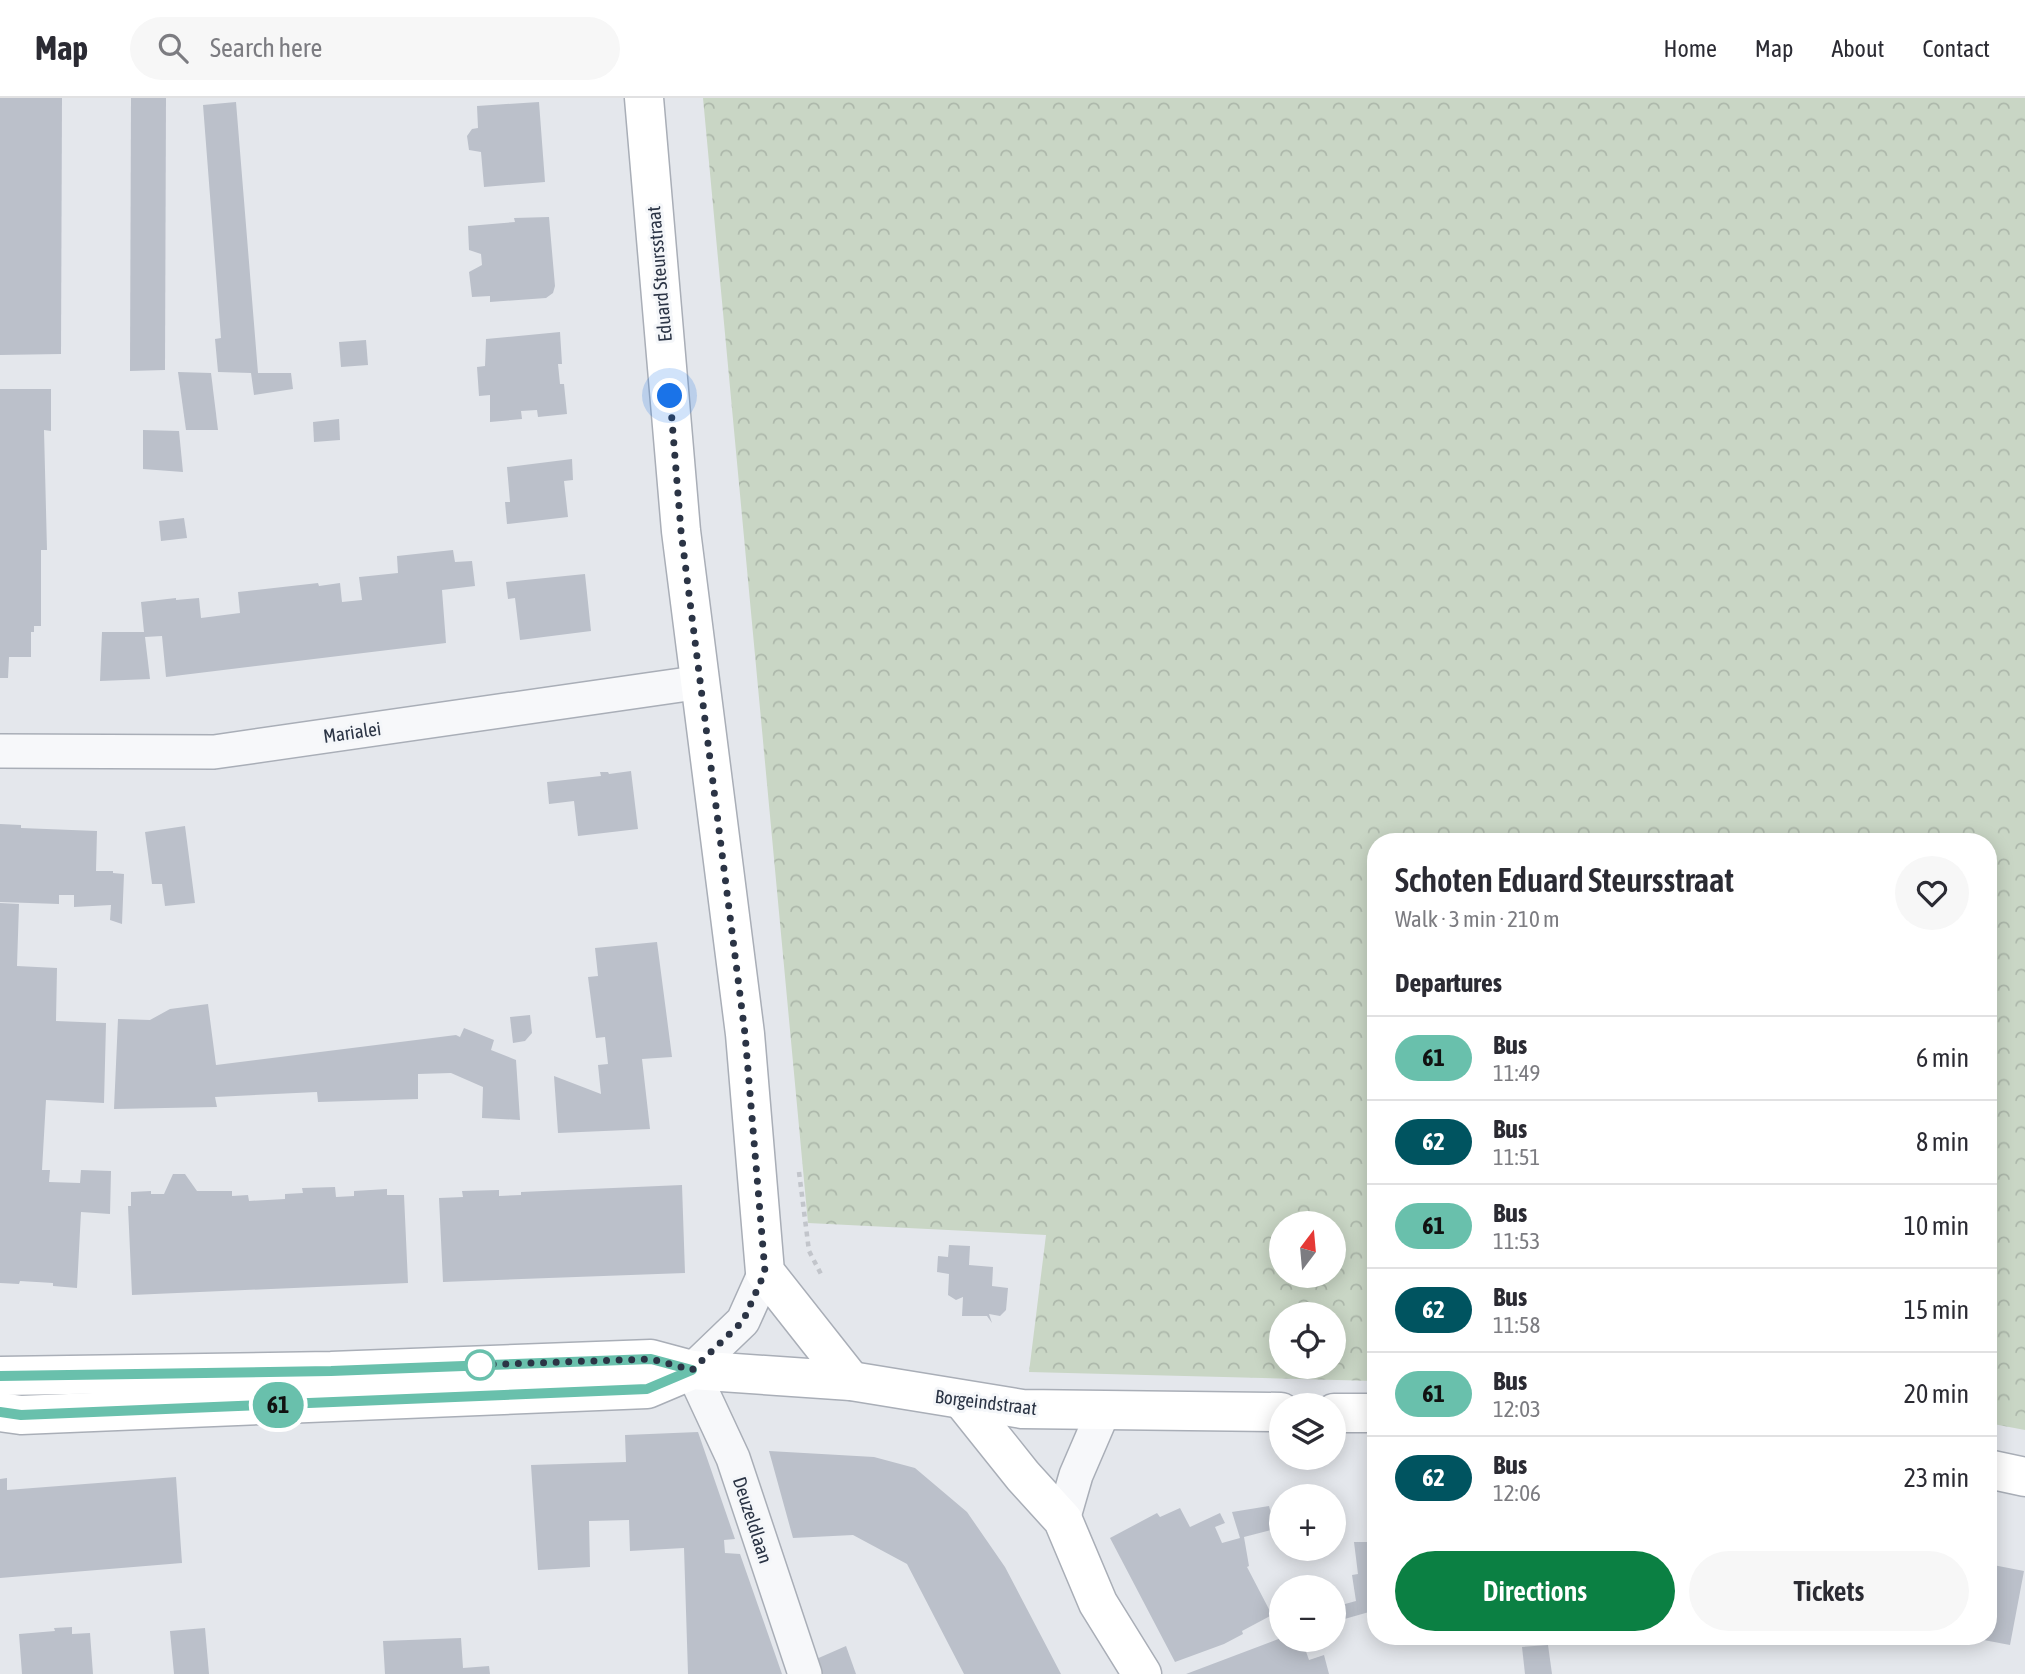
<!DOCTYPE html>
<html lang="en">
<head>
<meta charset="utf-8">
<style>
  body { margin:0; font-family:"Asap Condensed",sans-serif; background:#f7f7f7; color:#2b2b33; height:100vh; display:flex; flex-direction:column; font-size:26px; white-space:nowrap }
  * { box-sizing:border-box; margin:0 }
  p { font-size:23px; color:#7c7c81 }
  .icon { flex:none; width:38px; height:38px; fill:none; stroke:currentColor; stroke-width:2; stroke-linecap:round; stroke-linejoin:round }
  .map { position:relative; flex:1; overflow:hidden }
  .panel { position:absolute; left:1367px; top:735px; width:630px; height:812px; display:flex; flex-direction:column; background:#fff; border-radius:28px; box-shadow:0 4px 18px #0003 }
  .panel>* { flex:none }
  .badge { padding:0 14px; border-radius:23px; font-size:24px; line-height:46px }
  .needle { width:46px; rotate:16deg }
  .tools { position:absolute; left:1269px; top:1113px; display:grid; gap:14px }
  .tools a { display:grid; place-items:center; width:77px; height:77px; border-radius:50%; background:#fff; box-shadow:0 4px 18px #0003; font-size:35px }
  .you { position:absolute; width:35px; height:35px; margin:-18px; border:5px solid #fff; border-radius:50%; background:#1a73e8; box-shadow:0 0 0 10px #1a73e833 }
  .map>.badge { position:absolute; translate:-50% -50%; box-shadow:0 0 0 4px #fff }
  h2 { padding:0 28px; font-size:26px; line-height:63px }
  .round { display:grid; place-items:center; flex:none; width:74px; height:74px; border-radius:37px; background:#f7f7f7 }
  .headline { display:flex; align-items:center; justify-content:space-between; height:119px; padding:0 28px }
  h1 { font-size:33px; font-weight:600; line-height:52px }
  .cta { display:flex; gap:14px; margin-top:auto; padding:14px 28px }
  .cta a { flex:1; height:80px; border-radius:42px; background:#0b8043; color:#fff; font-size:28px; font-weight:600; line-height:80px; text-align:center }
  .cta a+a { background:#f7f7f7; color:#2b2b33 }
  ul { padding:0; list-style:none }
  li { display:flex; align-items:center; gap:21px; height:84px; padding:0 28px; border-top:2px solid #e1e1e2 }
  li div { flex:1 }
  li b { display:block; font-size:26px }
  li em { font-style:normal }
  li .badge { min-width:77px; font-weight:700; text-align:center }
  header { display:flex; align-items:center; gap:42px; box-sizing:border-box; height:98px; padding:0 35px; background:#fff; border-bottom:2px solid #e1e1e2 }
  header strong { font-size:33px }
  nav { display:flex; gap:38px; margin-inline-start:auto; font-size:24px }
  .search { width:490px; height:63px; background:#f7f7f7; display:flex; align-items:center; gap:18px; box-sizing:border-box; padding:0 24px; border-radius:38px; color:#7c7c81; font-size:26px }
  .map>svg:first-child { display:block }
</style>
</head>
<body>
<header>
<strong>Map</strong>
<div class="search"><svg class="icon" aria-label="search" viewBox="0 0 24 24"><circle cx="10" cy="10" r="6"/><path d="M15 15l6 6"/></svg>Search here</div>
<nav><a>Home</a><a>Map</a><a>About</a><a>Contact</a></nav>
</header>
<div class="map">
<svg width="2025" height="1576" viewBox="0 0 2025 1576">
  <defs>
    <pattern id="forest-crowns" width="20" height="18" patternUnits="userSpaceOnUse" patternTransform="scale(1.75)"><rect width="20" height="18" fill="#c9d6c5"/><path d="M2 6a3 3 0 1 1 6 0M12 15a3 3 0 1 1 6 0" fill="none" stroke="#adb8ab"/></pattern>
  </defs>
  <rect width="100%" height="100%" fill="#e4e7ec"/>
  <!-- forest -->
  <path fill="url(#forest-crowns)" fill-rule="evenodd" d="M703,0H2025V1332L1988,1325V744H1376L1375,1283L1029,1274L1046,1137L808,1125ZM1281,1125H1334V1178H1281ZM1281,1216H1334V1269H1281Z"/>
  <!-- building -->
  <g fill="#bbc0ca">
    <path d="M0,0H62L61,256L0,257Z"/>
    <path d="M131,0H166L165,272L130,273Z"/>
    <path d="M236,4L258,275H291L293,291L254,297L251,275L218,274L215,241L221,240L203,7Z"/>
    <path d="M539,4L545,84L484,89L481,54L469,52L467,38L472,31L478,30L477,8Z"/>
    <path d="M549,119L555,188L553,195L546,200L490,204V198L472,199L469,174L482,167L481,156L469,152L468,128L515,124L514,120Z"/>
    <path d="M560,234L562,266H558L560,286H564L567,316L538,319L537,312L521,313L522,321L490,324V297L479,298L477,269L485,268L486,241Z"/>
    <path d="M366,242L368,267L341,269L339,244Z"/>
    <path d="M178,274L211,275L218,332H186Z"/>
    <path d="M0,291H51V333L44,332L47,452H41V528H34V534H31V559H9L8,580H0Z"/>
    <path d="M339,321L340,342L314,344L313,324Z"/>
    <path d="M143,332L179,333L183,374L143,371Z"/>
    <path d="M572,361L573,382L564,383L568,419L507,426L505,404H510L507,369Z"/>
    <path d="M184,420L187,440L161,443L159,423Z"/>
    <path d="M453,452L455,464L472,463L475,488L442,492L446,545L166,579L162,538L145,539L150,581L100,583L102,534H144L141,504L176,500V502L199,500L201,520L240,515L238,494L318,485L319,488L340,485L342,504L362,502L359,479L398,475L397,458Z"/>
    <path d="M585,476L591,533L520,542L515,500L508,501L506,484Z"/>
    <path d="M631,673L638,731L578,738L574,703L549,706L547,684L601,678L600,674H608L609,676Z"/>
    <path d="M0,726L21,727V730L97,733L96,773H113V775L124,776L122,826L110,822L111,807L74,809V797H59V806L0,804Z"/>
    <path d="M185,728L195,805L165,808L162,786H152L145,734Z"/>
    <path d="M0,805L19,806L17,868L57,870L56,923L106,925L104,1005L46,1002L42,1072H50L49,1084L80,1085L81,1072L111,1073L110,1116L81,1114L77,1190L53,1188V1185L20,1183L19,1186L0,1185Z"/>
    <path d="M657,844L672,959L642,961L650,1031L558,1035L554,978L601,996L598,967L608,966L605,939L596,940L588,879L598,878L595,850Z"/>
    <path d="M208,906L216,967L456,937L460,939L464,930L494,942L491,952L516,962L520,1022L482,1020L483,989L451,975L418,976V1001L318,1004L317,994L215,999L217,1009L114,1011L118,921L150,922L170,911Z"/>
    <path d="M530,917L532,935L525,943L513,945L510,919Z"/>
    <path d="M173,1076H185L197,1093H232V1098L248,1097L249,1103L285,1101V1096L303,1095L302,1090L335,1089L336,1099L354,1098V1093L387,1091V1097H404L408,1185L132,1197L128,1108H131V1094L151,1093V1096H164Z"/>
    <path d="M682,1087L685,1175L443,1184L439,1100L463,1099L462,1093L499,1092V1098L521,1097V1094Z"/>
    <path d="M949,1147L970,1148L969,1167L993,1169L992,1188L1008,1190L1006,1212L1000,1218L989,1216L992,1225L987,1218H962L963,1199L956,1202L948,1197L949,1176L937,1174L938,1158L948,1159Z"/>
    <path d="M698,1334L735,1441L724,1442L725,1455L740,1456L782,1576H688L684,1450L630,1453L629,1422L589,1423L590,1469L538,1472L531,1367L626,1364L625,1337Z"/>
    <path d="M769,1353L874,1359L915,1370L967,1414L1005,1469L1061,1576H964L907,1466L853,1437L793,1440Z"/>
    <path d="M176,1379L182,1465L0,1480V1381L7,1380V1392Z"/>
    <path d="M1269,1408L1275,1431L1244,1439L1249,1468L1247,1469L1272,1517L1242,1533L1243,1536L1224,1546L1175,1564L1110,1440L1157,1415L1160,1419L1180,1410L1190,1429L1220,1415L1225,1425L1215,1429L1222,1445L1240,1440L1232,1414Z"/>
    <path d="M1354,1444H1370L1376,1468V1512L1334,1524V1509L1356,1503L1352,1477L1358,1476Z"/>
    <path d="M1988,1466L2024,1473L2010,1547L1973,1540L1988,1538Z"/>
    <path d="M72,1529V1536L90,1535L93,1576H22L19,1536L55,1533L54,1530Z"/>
    <path d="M205,1530L209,1576H174L170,1533Z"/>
    <path d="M461,1540L463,1570L489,1568L490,1576H385L383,1543Z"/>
    <path d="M1281,1540V1542H1291L1292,1544L1302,1542L1309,1562L1324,1557L1329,1576H1186Z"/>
    <path d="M1548,1547L1552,1576H1525L1522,1549Z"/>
    <path d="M846,1548L856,1576H818L814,1562Z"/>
  </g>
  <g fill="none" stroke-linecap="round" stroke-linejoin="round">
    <defs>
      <g id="street">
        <path d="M0,653L214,654L702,584"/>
        <path d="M765,1174L743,1223L692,1272L733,1360L805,1576"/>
        <path d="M1063,1422L1076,1377L1104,1312"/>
      </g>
      <g id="secondary">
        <path d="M644,0L681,433L745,936L765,1174L851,1283"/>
        <path d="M0,1278L331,1273L651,1261L692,1272L851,1283L1022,1311L1281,1314"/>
        <path d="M963,1303L1023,1378L1063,1422L1098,1505L1142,1576"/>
        <path d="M0,1314L21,1317L647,1291L692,1272"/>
        <path d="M1334,1315H1376"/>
        <path d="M1988,1371L2025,1379"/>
      </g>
    </defs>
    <!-- street casing -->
    <use href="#street" stroke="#a9aeb7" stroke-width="36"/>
    <!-- secondary casing -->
    <use href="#secondary" stroke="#a9aeb7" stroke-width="41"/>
    <!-- path -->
    <path stroke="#c2c5cb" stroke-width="4.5" stroke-dasharray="5 5" stroke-linecap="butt" d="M799,1074L809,1153L823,1180"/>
    <!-- street -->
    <use href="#street" stroke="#f7f8fa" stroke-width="33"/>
    <!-- secondary -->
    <use href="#secondary" stroke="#fff" stroke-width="38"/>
  </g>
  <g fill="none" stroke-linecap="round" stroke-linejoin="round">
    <defs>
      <path id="line" d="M0,1278L331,1273L651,1261L692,1272L647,1291L21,1317L0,1314"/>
    </defs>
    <!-- line casing -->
    <use href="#line" stroke="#fff" stroke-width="16"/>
    <!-- line -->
    <use href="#line" stroke="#69c0ac" stroke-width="10"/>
    <!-- walk -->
    <path stroke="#2b3445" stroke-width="7" stroke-dasharray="0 12.6" d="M480,1267H474L651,1261L692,1272L743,1223L765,1174L745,936L681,433L670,298"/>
  </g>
  <!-- markers -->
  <circle fill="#fff" stroke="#69c0ac" stroke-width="3.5" cx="480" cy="1267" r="14"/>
  <g text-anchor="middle" stroke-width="6" stroke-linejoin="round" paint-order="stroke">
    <!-- street labels -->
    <g font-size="19" fill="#2b3445" stroke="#f4f6f9">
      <text transform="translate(659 176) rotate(-95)" y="7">Eduard Steursstraat</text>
      <text transform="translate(352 634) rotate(-8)" y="7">Marialei</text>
      <text transform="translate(986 1304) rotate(7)" y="7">Borgeindstraat</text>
      <text transform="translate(753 1422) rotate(72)" y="7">Deuzeldlaan</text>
    </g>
  </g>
</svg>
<div class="tools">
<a><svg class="needle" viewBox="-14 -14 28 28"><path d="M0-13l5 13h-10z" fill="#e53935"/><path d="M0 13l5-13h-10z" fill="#7c7c81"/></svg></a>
<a><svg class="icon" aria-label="locate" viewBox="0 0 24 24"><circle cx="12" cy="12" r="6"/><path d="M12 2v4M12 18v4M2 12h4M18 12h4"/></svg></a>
<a><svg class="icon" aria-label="layers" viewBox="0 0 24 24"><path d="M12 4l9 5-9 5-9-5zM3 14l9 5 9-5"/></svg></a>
<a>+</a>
<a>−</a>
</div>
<div class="you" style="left:670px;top:298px"></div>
<b class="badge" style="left:278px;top:1307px;background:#69c0ac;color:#111">61</b>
<section class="panel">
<div class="headline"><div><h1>Schoten Eduard Steursstraat</h1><p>Walk · 3 min · 210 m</p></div><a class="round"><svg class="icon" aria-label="heart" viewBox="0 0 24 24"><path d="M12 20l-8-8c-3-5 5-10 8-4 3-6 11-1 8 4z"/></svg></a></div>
<h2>Departures</h2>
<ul>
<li><span class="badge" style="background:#69c0ac;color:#111">61</span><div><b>Bus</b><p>11:49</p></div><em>6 min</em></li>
<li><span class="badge" style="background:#005460;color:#fff">62</span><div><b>Bus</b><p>11:51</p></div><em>8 min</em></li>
<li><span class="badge" style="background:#69c0ac;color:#111">61</span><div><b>Bus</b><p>11:53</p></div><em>10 min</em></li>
<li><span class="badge" style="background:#005460;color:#fff">62</span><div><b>Bus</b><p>11:58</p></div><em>15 min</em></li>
<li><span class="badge" style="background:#69c0ac;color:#111">61</span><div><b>Bus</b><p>12:03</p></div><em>20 min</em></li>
<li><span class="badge" style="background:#005460;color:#fff">62</span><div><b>Bus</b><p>12:06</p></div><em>23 min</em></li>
</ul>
<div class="cta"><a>Directions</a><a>Tickets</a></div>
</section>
</div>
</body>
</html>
